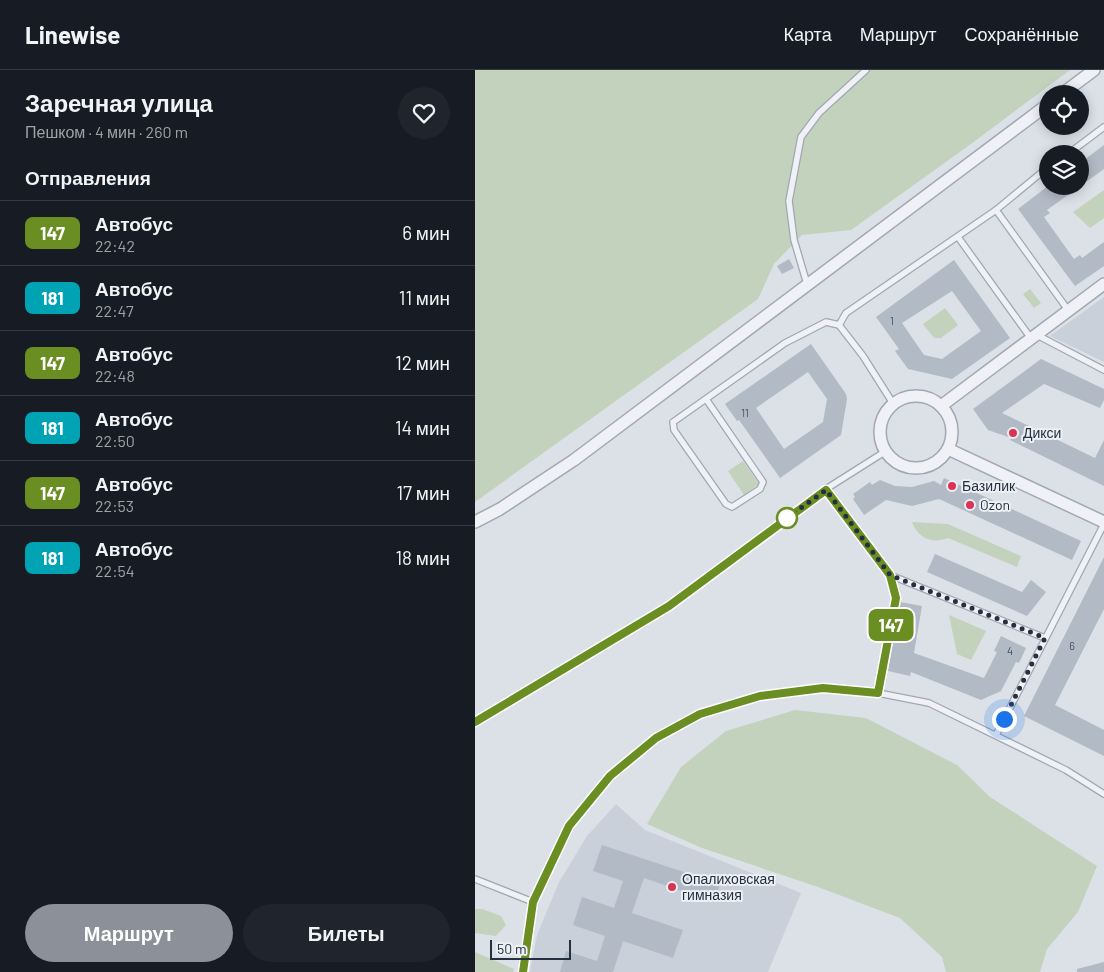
<!DOCTYPE html>
<html lang="ru">
<head>
<meta charset="utf-8">
<style>
  body { margin:0; font-family:Barlow,sans-serif; background:#20242c; color:#f1f3f6; height:100vh; display:flex; flex-direction:column; font-size:19px; white-space:nowrap }
  * { box-sizing:border-box; margin:0 }
  p { font-size:16px; color:#9ea1a6 }
  .icon { flex:none; width:28px; height:28px; fill:none; stroke:currentColor; stroke-width:2; stroke-linecap:round; stroke-linejoin:round }
  .map { position:relative; flex:1; overflow:hidden }
  .side { display:flex; flex-direction:column; background:#171b24; width:475px }
  .side>* { flex:none }
  .badge { padding:0 10px; border-radius:8px; font-size:18px; line-height:32px }
  .buttons { position:absolute; left:564px; top:15px; display:grid; gap:10px }
  .buttons a { display:grid; place-items:center; width:50px; height:50px; border-radius:50%; background:#171b24; box-shadow:0 2px 12px #0003; font-size:25px }
  .scale { position:absolute; left:15px; bottom:12px; width:81px; box-sizing:border-box; padding-left:5px; border:2px solid #242f3f; border-top:0; font-size:14px; line-height:18px; white-space:nowrap; color:#242f3f; -webkit-text-stroke:4px #ebf0f5; paint-order:stroke }
  .you { position:absolute; width:25px; height:25px; margin:-12px; border:4px solid #fff; border-radius:50%; background:#1a73e8; box-shadow:0 0 0 8px #1a73e833 }
  .map>.badge { position:absolute; translate:-50% -50%; box-shadow:0 0 0 2px #fff }
  h2 { padding:0 25px; font-size:19px; line-height:45px }
  .round { display:grid; place-items:center; flex:none; width:52px; height:52px; border-radius:26px; background:#20242c }
  .overview { display:flex; align-items:center; justify-content:space-between; height:85px; padding:0 25px }
  h1 { font-size:24px; font-weight:700; line-height:38px }
  .primary-button { display:flex; gap:10px; margin-top:auto; padding:10px 25px }
  .primary-button a { flex:1; height:58px; border-radius:30px; background:#8c9099; color:#fff; font-size:20px; font-weight:700; line-height:58px; text-align:center }
  .primary-button a+a { background:#20242c; color:#f1f3f6 }
  ul { padding:0; list-style:none }
  li { display:flex; align-items:center; gap:15px; height:65px; padding:0 25px; border-top:1px solid #363941 }
  li div { flex:1 }
  li b { display:block; font-size:19px }
  li em { font-style:normal }
  li .badge { min-width:55px; font-weight:700; text-align:center }
  header { display:flex; align-items:center; gap:30px; box-sizing:border-box; height:70px; padding:0 25px; background:#171b24; border-bottom:1px solid #363941 }
  header strong { font-size:24px }
  nav { display:flex; gap:28px; margin-inline-start:auto; font-size:18px }
  main { display:flex; flex:1; min-height:0 }
  .map>svg:first-child { display:block }
</style>
</head>
<body>
<header>
<strong>Linewise</strong>
<nav><a>Карта</a><a>Маршрут</a><a>Сохранённые</a></nav>
</header>
<main>
<section class="side">
<div class="overview"><div><h1>Заречная улица</h1><p>Пешком · 4 мин · 260 m</p></div><a class="round"><svg class="icon" aria-label="heart" viewBox="0 0 24 24"><path d="M12 20l-8-8c-3-5 5-10 8-4 3-6 11-1 8 4z"/></svg></a></div>
<h2>Отправления</h2>
<ul>
<li><span class="badge" style="background:#6b8e23;color:#fff">147</span><div><b>Автобус</b><p>22:42</p></div><em>6 мин</em></li>
<li><span class="badge" style="background:#00a3b4;color:#fff">181</span><div><b>Автобус</b><p>22:47</p></div><em>11 мин</em></li>
<li><span class="badge" style="background:#6b8e23;color:#fff">147</span><div><b>Автобус</b><p>22:48</p></div><em>12 мин</em></li>
<li><span class="badge" style="background:#00a3b4;color:#fff">181</span><div><b>Автобус</b><p>22:50</p></div><em>14 мин</em></li>
<li><span class="badge" style="background:#6b8e23;color:#fff">147</span><div><b>Автобус</b><p>22:53</p></div><em>17 мин</em></li>
<li><span class="badge" style="background:#00a3b4;color:#fff">181</span><div><b>Автобус</b><p>22:54</p></div><em>18 мин</em></li>
</ul>
<div class="primary-button"><a>Маршрут</a><a>Билеты</a></div>
</section>
<div class="map">
<svg width="629" height="902" viewBox="0 0 629 902">
  <rect width="100%" height="100%" fill="#dce1e8"/>
  <!-- built -->
  <g fill="#c9d0da">
    <path d="M629,227V292L575,266Z"/>
    <path d="M141,734L170,760L326,823L293,902H55L62,865L84,812L112,766Z"/>
  </g>
  <!-- green -->
  <g fill="#c3d2bc">
    <path d="M0,0H595L496,74L376,160L327,165L299,194L283,229L0,432Z"/>
    <path d="M629,120V148L615,158L598,142Z"/>
    <path d="M555,219L566,233L559,238L548,224Z"/>
    <path d="M470,238L483,255L466,268H459L448,254Z"/>
    <path d="M268,391L284,414L269,425L253,401Z"/>
    <path d="M437,452L473,454L546,486L542,497L473,468C458,474 443,469 437,452Z"/>
    <path d="M474,545L511,561L496,590L482,584Z"/>
    <path d="M320,640L391,648L482,695L515,727L622,796L603,842L572,879L565,902H471L467,887L425,848L343,817L227,778L172,754L206,697L251,661Z"/>
    <path d="M0,839H7L26,846L31,855L21,866L0,863Z"/>
    <path d="M0,882L39,899L38,902H0Z"/>
  </g>
  <!-- building -->
  <g fill="#b2bac5" fill-rule="evenodd">
    <path d="M629,75V99L572,140L575,143L569,147L599,189L605,185L607,188L629,172V196L600,216L543,139L573,116H605V93Z"/>
    <path d="M314,189L319,198L307,204L302,196Z"/>
    <path d="M479,190L535,268L477,309L433,299L420,281L424,279L401,247ZM477,221L506,261L467,289L449,285L427,253Z"/>
    <path d="M336,274L371,324L372,329L366,365L305,408L264,350L262,351L250,334ZM333,302L352,329L348,352L309,379L281,338Z"/>
    <path d="M566,289L629,319V330L625,338L569,314L527,343L620,388L629,370V416L535,370L536,368L513,360L498,339Z"/>
    <path d="M469,408L606,471L597,490L464,429L437,436L411,430L389,445L378,429L380,427L378,424L395,412L397,415L405,410L420,416L437,417L459,411L466,415Z"/>
    <path d="M460,484L547,522L556,510L571,522L552,546L452,502Z"/>
    <path d="M629,487V539L580,635L629,660V686L549,646Z"/>
    <path d="M425,532L447,536L439,583L509,608L522,582L519,581L526,566L551,578L544,593L541,592L526,621L506,630L436,602L435,606L413,601Z"/>
    <path d="M127,775L245,814L239,832L169,808L157,843L208,860L198,888L148,871L138,902H85L91,881L122,891L130,866L98,855L107,827L139,838L148,811L118,801Z"/>
    <path d="M629,892V902H602V899Z"/>
  </g>
  <g fill="none" stroke-linecap="round" stroke-linejoin="round">
    <defs>
      <g id="service">
        <path d="M593,84L629,57"/>
        <path d="M521,140L593,240"/>
        <path d="M483,167L555,267"/>
        <path d="M332,214L319,170L314,131L326,67L344,43L391,0"/>
        <path d="M364,255L371,243L521,140L572,98"/>
        <path d="M560,264L629,300"/>
        <path d="M231,329L288,412L285,419L257,437L251,434L199,360L198,352L201,350L310,273L351,252L364,255L388,286L419,335"/>
        <path d="M351,419L415,505L421,527L403,623"/>
        <path d="M415,505L570,568"/>
        <path d="M0,652L194,536L351,419L411,381"/>
        <path d="M521,665L629,454"/>
        <path d="M0,809L58,832"/>
        <path d="M48,902L58,832L94,756L135,706L181,668L225,645L285,626L348,618L403,623L454,633L591,700L629,724"/>
      </g>
      <g id="minor">
        <path d="M587,24L619,0"/>
        <circle cx="441" cy="362" r="36"/>
        <path d="M466,336L629,214"/>
        <path d="M473,379L629,452"/>
        <path d="M0,452L25,439L99,390L572,35"/>
      </g>
    </defs>
    <!-- service casing -->
    <use href="#service" stroke="#a1a8b2" stroke-width="8"/>
    <!-- minor casing -->
    <use href="#minor" stroke="#a1a8b2" stroke-width="14"/>
    <!-- service -->
    <use href="#service" stroke="#eff1f6" stroke-width="5.5"/>
    <!-- minor -->
    <use href="#minor" stroke="#eff1f6" stroke-width="11"/>
  </g>
  <g fill="none" stroke-linecap="round" stroke-linejoin="round">
    <defs>
      <path id="line" d="M0,652L194,536L351,420L415,505L421,528L403,623L348,618L285,626L225,644L181,668L135,706L94,756L58,832L48,902"/>
    </defs>
    <!-- line casing -->
    <use href="#line" stroke="#fff" stroke-width="11"/>
    <!-- line -->
    <use href="#line" stroke="#6b8e23" stroke-width="8"/>
    <!-- walk -->
    <path stroke="#242f3f" stroke-width="5" stroke-dasharray="0 9" d="M312,448L351,420L415,505L570,568L529,649"/>
  </g>
  <!-- markers -->
  <g fill="#da3354" stroke="#ebf0f5" stroke-width="2">
    <circle cx="538" cy="363" r="5"/>
    <circle cx="477" cy="416" r="5"/>
    <circle cx="495" cy="435" r="5"/>
    <circle cx="197" cy="817" r="5"/>
  </g>
  <circle fill="#fff" stroke="#6b8e23" stroke-width="2.5" cx="312" cy="448" r="10"/>
  <g text-anchor="middle" stroke-width="4" stroke-linejoin="round" paint-order="stroke">
    <!-- number labels -->
    <g font-size="11" fill="#485260">
      <text x="417" y="255">1</text>
      <text x="270" y="347">11</text>
      <text x="597" y="580">6</text>
      <text x="535" y="585">4</text>
    </g>
    <!-- poi labels -->
    <g font-size="14" fill="#242f3f" stroke="#ebf0f5" text-anchor="start">
      <text x="548" y="368">Дикси</text>
      <text x="487" y="421">Базилик</text>
      <text x="505" y="440">Ozon</text>
      <text x="207" y="814">Опалиховская<tspan x="207" dy="16">гимназия</tspan></text>
    </g>
  </g>
</svg>
<div class="buttons">
<a><svg class="icon" aria-label="locate" viewBox="0 0 24 24"><circle cx="12" cy="12" r="6"/><path d="M12 2v4M12 18v4M2 12h4M18 12h4"/></svg></a>
<a><svg class="icon" aria-label="layers" viewBox="0 0 24 24"><path d="M12 4l9 5-9 5-9-5zM3 14l9 5 9-5"/></svg></a>
</div>
<div class="scale">50 m</div>
<div class="you" style="left:529px;top:649px"></div>
<b class="badge" style="left:416px;top:555px;background:#6b8e23;color:#fff">147</b>
</div>
</main>
</body>
</html>
